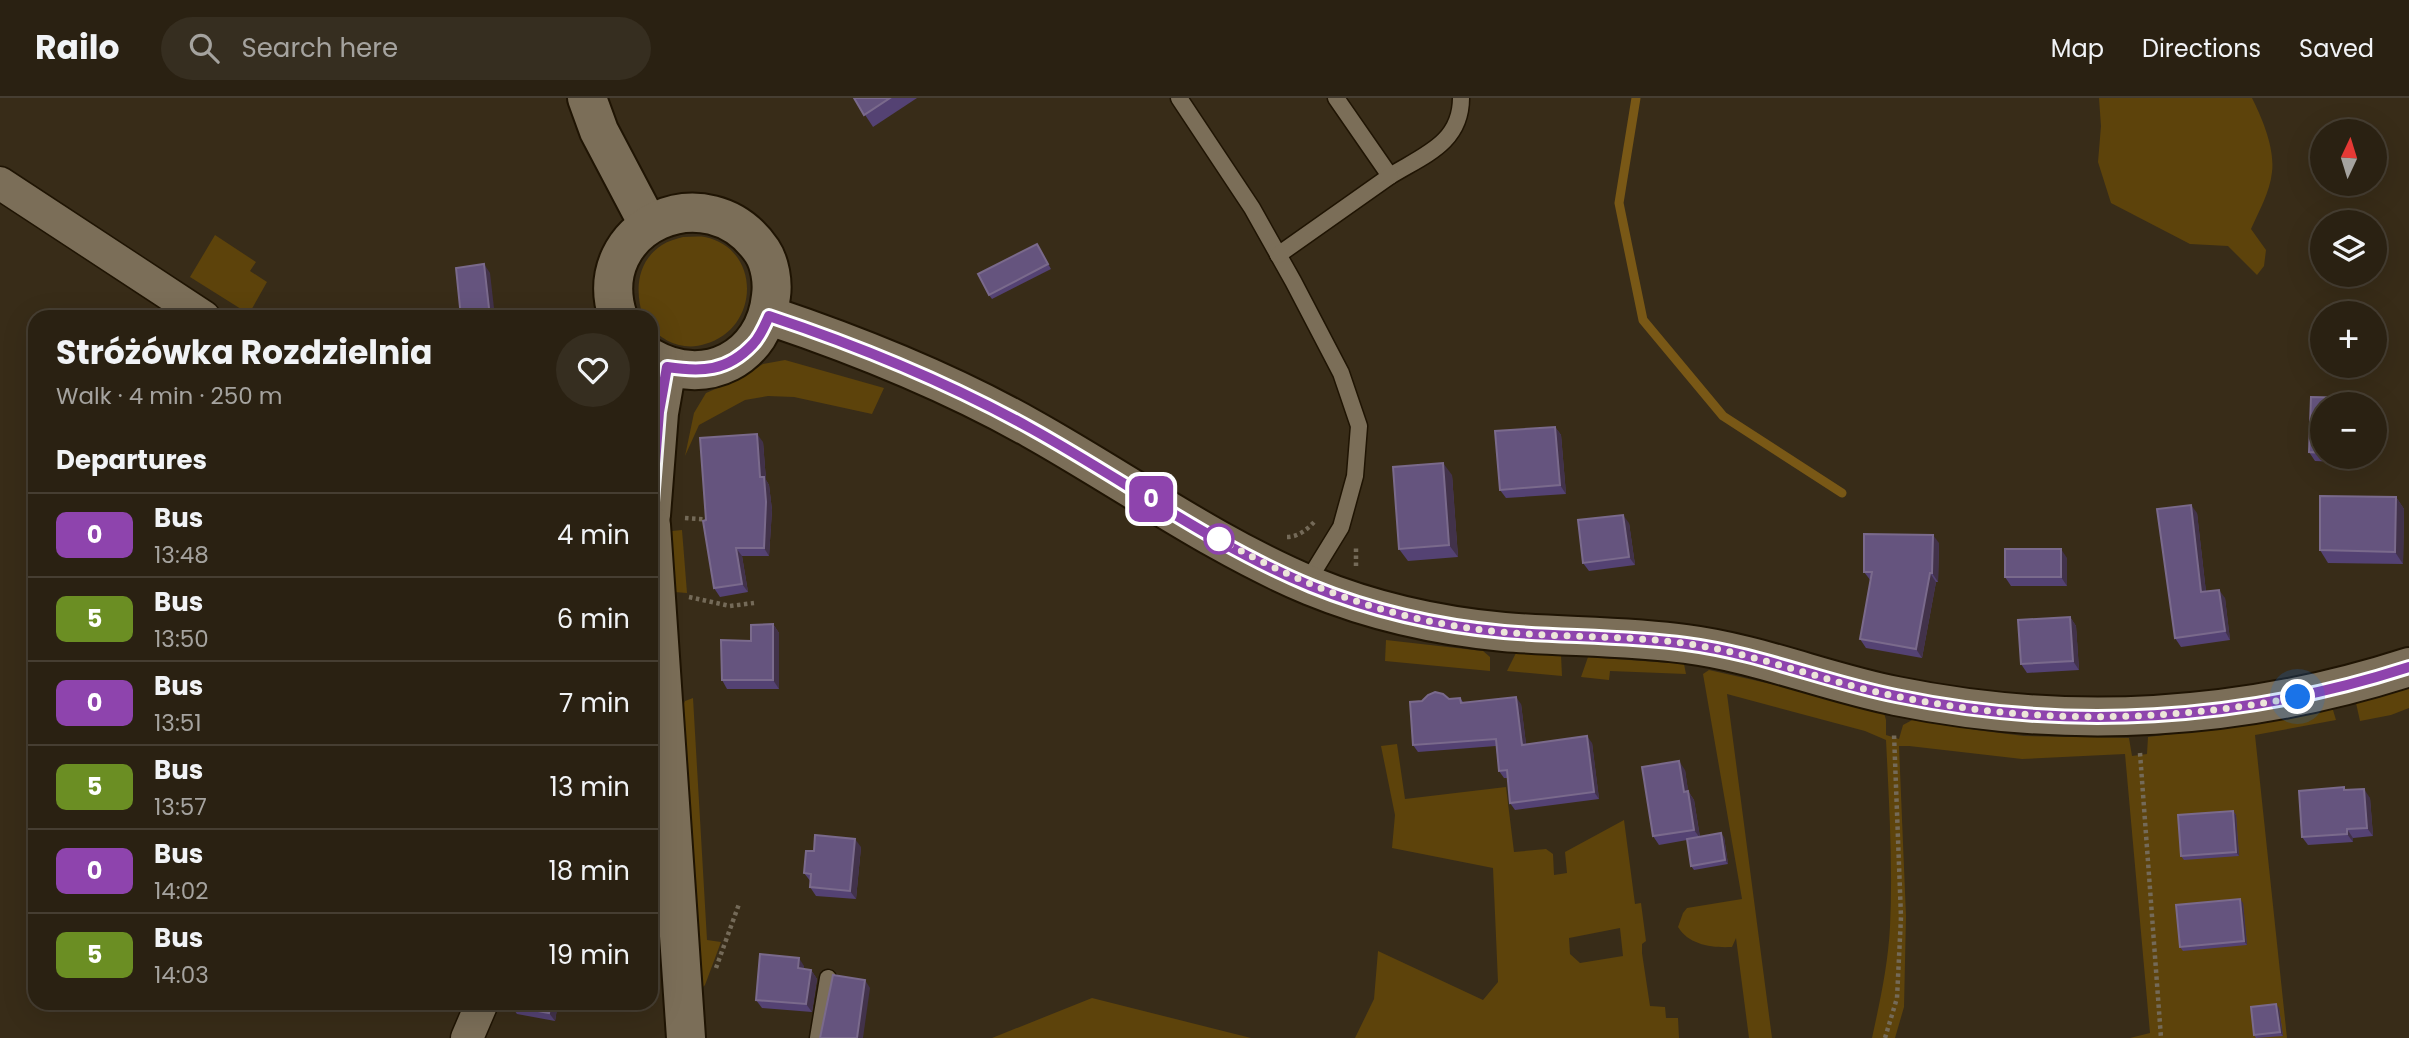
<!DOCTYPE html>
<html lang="en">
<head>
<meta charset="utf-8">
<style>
  body { margin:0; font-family:Poppins,sans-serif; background:#362e20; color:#f1f3f6; height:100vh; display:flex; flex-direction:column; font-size:26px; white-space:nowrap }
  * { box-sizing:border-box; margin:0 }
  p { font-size:23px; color:#a5a39f }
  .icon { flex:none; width:38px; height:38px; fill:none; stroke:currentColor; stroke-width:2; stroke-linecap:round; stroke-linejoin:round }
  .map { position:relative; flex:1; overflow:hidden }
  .panel { position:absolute; left:28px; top:212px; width:630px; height:700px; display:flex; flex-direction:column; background:#2a2112; border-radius:21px; box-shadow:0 7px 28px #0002,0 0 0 2px #463e32 }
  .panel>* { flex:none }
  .badge { padding:0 14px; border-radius:10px; font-size:24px; line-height:46px }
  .needle { width:46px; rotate:4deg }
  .fabs { position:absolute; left:2310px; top:21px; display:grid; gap:14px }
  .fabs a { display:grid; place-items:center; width:77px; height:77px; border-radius:50%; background:#2a2112; box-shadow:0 7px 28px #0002,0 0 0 2px #463e32; font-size:35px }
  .you { position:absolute; width:35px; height:35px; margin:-18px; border:5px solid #fff; border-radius:50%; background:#1a73e8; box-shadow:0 0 0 10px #1a73e833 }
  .map>.badge { position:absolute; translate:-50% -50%; box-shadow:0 0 0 4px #fff }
  h2 { padding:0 28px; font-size:26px; line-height:63px }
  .round { display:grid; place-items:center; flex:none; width:74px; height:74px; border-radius:37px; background:#362e20 }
  .overview { display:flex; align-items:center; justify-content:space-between; height:119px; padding:0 28px }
  h1 { font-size:33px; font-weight:700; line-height:52px }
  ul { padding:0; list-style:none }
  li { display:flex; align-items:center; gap:21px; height:84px; padding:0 28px; border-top:2px solid #463e32 }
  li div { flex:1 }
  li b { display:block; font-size:26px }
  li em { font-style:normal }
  li .badge { min-width:77px; font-weight:700; text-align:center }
  header { display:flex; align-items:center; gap:42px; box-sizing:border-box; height:98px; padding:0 35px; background:#2a2112; border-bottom:2px solid #463e32 }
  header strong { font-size:33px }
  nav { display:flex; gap:38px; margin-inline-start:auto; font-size:24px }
  .search { width:490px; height:63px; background:#362e20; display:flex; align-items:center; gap:18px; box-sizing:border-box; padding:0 24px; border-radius:38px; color:#a5a39f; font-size:26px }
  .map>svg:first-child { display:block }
</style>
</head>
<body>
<header>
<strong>Railo</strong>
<div class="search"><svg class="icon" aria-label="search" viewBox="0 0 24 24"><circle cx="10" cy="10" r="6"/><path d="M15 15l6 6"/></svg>Search here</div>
<nav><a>Map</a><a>Directions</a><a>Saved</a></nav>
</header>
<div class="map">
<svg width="2409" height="940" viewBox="0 0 2409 940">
  <rect width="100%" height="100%" fill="#382c18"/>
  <!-- green -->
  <g fill="#5d430b" fill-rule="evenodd">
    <path d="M2099,0H2252C2262,20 2275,50 2272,74C2270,94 2259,113 2251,131L2266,152L2264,168L2257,177L2228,148L2190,146L2111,105L2098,64L2101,28Z"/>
    <path d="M215,137L256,164L250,173L267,184L249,216L190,179Z"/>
    <path d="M683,139C690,139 698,138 705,139C762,151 760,231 705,246C694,250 679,249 668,243C657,236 651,233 651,219H643C635,193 636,164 662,147C668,143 676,141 683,139Z"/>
    <path d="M785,262L884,290L872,316L794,299L768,298L745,302L699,327L685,358L694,315L706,295L734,283L763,266Z"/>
    <path d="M682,432L687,495L674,494L668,437L672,433Z"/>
    <path d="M1386,542L1483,553L1490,559V573L1385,563Z"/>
    <path d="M1516,555L1561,557L1562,578L1507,573Z"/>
    <path d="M1588,559L1684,566L1686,576L1610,573L1609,582L1581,579Z"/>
    <path d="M1709,572L1883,611L1886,622V637L1899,641L1903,627L1914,621L1976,632L2024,638L2129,640L2132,658L2147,656L2148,639L2254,626L2328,609L2333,612L2336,622L2255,637L2287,940H2130L2150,935L2125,656L2022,661L1909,648H1899L1906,818L1904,909L1895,940H1872C1880,903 1888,867 1890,829C1893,768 1889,703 1886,642L1865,633L1727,596L1772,940H1749L1736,840L1732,849C1712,850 1689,847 1678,829L1683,815L1687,810L1742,801L1703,576Z"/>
    <path d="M2409,586V610L2391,617L2360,623L2356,605Z"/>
    <path d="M693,600L707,842L721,844L705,887L701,891L681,612L685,603Z"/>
    <path d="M1397,646L1405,701L1506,689L1514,754L1546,751L1553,756L1554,777L1567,775L1565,754L1624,722L1635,806L1641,805L1646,843L1642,846V855L1650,908L1665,909L1666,920H1678L1679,940H1355L1374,901L1378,853L1483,902L1498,884L1493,770L1392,750L1395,717L1381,648ZM1620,830L1623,858L1580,865L1570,856L1569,840Z"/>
    <path d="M1092,900L1251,940H992Z"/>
  </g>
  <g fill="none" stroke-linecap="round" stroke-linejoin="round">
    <!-- stream -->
    <path stroke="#795816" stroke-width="9" d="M1636,0L1619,105L1643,222L1723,318L1842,395"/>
    <defs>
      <g id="service">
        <path d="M1179,0L1252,110L1293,183L1341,275L1359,328L1355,378L1341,429L1306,486"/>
        <path d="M1336,0L1390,78C1424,57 1461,45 1461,0"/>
        <path d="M1278,157L1390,78"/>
        <path d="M818,940L828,880"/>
      </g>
      <g id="minor">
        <path d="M0,85L204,219"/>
        <path d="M467,940L482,905"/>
      </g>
      <path id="tertiary" d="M770,218C859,248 949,284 1032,331C1123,382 1215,448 1311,488C1372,513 1439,528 1504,534C1565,539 1626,538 1686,546C1757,555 1826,584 1896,598C2068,633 2242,623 2409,569"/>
      <g id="secondary">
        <path d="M587,0L599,33L648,126"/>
        <path d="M618,219C588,128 708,74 762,153C770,165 773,184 771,198C765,260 705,291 651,260"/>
        <path d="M651,417L659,315L667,269"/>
        <path d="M651,427L686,940"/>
      </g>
    </defs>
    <!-- service casing -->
    <use href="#service" stroke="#1f1403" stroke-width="19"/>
    <!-- minor casing -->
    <use href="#minor" stroke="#1f1403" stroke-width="35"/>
    <!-- tertiary casing -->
    <use href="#tertiary" stroke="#1f1403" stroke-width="42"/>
    <!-- secondary casing -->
    <use href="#secondary" stroke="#1f1403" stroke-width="42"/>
    <!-- path -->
    <g stroke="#746a58" stroke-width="4.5" stroke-dasharray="3.5 3.5" stroke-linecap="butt">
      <path d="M685,420L711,422"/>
      <path d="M1287,439C1298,439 1308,431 1315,423"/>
      <path d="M1356,468V449"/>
      <path d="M689,499L730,508L754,505"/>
      <path d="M2140,655L2161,940"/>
      <path d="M716,870L739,806"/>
      <path d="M1885,940L1897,900L1901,819L1894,636"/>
    </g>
    <!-- service -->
    <use href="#service" stroke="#7b6e58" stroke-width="16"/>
    <!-- minor -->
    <use href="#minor" stroke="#7b6e58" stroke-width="32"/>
    <!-- tertiary -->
    <use href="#tertiary" stroke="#7b6e58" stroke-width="38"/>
    <!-- secondary -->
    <use href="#secondary" stroke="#7b6e58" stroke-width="38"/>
  </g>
  <!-- wall -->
  <g fill="#544273">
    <path d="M854,0H917L873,29Z"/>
    <path d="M1037,146L1051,171L992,201L989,197Z"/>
    <path d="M2311,299L2355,300L2360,306H2322V359H2339V364L2315,363L2309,354Z"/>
    <path d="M1555,329L1561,337L1566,396L1506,400L1500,392Z"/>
    <path d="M763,344L766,382L769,387L772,412L769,458H742L748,494L720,499L714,490L706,422Z"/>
    <path d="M1452,377L1458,459L1408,463L1399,451Z"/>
    <path d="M2396,399L2404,411L2403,466L2328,465L2320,452Z"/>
    <path d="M2197,415L2206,494L2225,500L2230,542L2181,549L2175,540Z"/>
    <path d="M1629,425L1635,467L1589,473L1583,465Z"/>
    <path d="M1939,445L1938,484H1936L1922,560L1866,550L1860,541L1871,483L1864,474Z"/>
    <path d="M2067,460V488H2011L2005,479Z"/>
    <path d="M2070,519L2076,528L2079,572L2027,575L2021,566Z"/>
    <path d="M773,526L779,535V591H727L722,582L751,543Z"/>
    <path d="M1460,600L1463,604L1521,606L1526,646L1592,645L1599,701L1515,712L1510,705L1508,680H1504L1499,673L1496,648L1418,654L1413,647L1422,603Z"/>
    <path d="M1685,672L1688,693L1694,702L1700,739H1724L1728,766L1694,772L1691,768L1687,742L1659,747L1653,738Z"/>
    <path d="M2346,692L2370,700L2373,738L2353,740V744L2308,747L2302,739Z"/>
    <path d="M2233,713L2236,717L2239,758L2184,762L2181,758Z"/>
    <path d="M861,749L856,801L816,798L810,789L811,784L804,775L814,753Z"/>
    <path d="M2243,805L2247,847L2183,853L2180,849Z"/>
    <path d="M804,868V871L811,872L817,881L812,914L762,910L756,902Z"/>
    <path d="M512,905H558L555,923L517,916L511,908Z"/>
    <path d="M2279,910L2283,938L2256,940L2254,937Z"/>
  </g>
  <!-- shaded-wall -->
  <g fill="#42324a">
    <path d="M484,166L490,175L495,219H490Z"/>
    <path d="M1555,329L1561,337L1566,396L1560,387Z"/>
    <path d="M757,336L763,344L766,382L769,387L772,412L769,458L764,450L760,379Z"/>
    <path d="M1443,365L1452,377L1458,459L1449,447Z"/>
    <path d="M2396,399L2404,411L2403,466L2395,454Z"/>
    <path d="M2191,407L2197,415L2207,503L2201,494Z"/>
    <path d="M1623,417L1629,425L1635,467L1629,459Z"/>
    <path d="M1933,437L1939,445L1938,484L1932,475Z"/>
    <path d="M736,450L742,458L748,494L742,486Z"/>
    <path d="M2061,451L2067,460V488L2061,479Z"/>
    <path d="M1930,475L1936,484L1922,560L1916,551Z"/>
    <path d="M2219,492L2225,500L2230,542L2225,533Z"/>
    <path d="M2070,519L2076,528L2079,572L2073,563Z"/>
    <path d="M773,526L779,535V591L773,582Z"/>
    <path d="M1516,599L1521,606L1527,654L1522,647Z"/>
    <path d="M1587,638L1592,645L1599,701L1594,694Z"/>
    <path d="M1679,663L1685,672L1689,698L1688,693L1694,702L1700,740L1694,732L1684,694Z"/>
    <path d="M2364,691L2370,700L2373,738L2367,730Z"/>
    <path d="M2233,713L2236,717L2239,758L2236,754Z"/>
    <path d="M2347,731L2353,740V744L2347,736Z"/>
    <path d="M1721,735L1724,739L1728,766L1725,762Z"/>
    <path d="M855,741L861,749L856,801L850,793Z"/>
    <path d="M2240,801L2243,805L2247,847L2244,843Z"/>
    <path d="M799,860L804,868V879L798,870Z"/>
    <path d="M811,872L817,881L812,914L806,906Z"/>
    <path d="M865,882L870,890L863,940H857Z"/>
    <path d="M551,905H558L555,923L549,915Z"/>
    <path d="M2276,906L2279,910L2283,938L2280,934Z"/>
  </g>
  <!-- building -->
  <g fill="#65547e" stroke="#7a6a8c" stroke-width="2">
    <path d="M854,0H890L864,17Z"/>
    <path d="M1037,146L1048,166L989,197L978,176Z"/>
    <path d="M484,166L490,219H461L456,170Z"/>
    <path d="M2311,299L2355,300V306H2322V355L2309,354Z"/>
    <path d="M1555,329L1560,387L1500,392L1495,333Z"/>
    <path d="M757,336L760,379H764L766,404L764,450H736L742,486L714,490L703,423L706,422L700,340Z"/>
    <path d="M1443,365L1449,447L1399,451L1393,369Z"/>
    <path d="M2320,398L2396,399L2395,454L2320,452Z"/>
    <path d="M2191,407L2201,494L2219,492L2225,533L2175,540L2157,411Z"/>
    <path d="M1623,417L1629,459L1583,465L1578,422Z"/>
    <path d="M1864,436L1933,437L1932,475H1930L1916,551L1860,541L1872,474H1864Z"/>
    <rect x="2005" y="451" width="56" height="28"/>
    <path d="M2070,519L2073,563L2021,566L2018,522Z"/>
    <path d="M773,526V582H722L721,542L751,543V527Z"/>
    <path d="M1435,594L1443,596L1449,601L1460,600L1461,605L1516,599L1522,647L1587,638L1594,694L1510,705L1507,672L1499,673L1496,641L1413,647L1410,604L1422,603L1428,597Z"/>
    <path d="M1679,663L1684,694L1688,693L1694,732L1653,738L1642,669Z"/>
    <path d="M2344,689V692L2364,691L2367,730L2347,731V736L2302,739L2299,693Z"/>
    <path d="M2233,713L2236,754L2181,758L2178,717Z"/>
    <path d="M1721,735L1725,762L1691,768L1687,741Z"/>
    <path d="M815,737L855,741L850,793L810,789L811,776L804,775L806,753H814Z"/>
    <path d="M2240,801L2244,843L2180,849L2176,807Z"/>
    <path d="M760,856L799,860L798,870L811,872L806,906L756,902Z"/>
    <path d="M833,877L865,882L857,940H820Z"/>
    <path d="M512,905H551L549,915L511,908Z"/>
    <path d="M2276,906L2280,934L2254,937L2251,909Z"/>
  </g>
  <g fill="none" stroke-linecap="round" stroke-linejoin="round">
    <defs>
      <path id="line" d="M651,417L659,314L667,269C701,274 727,274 753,246C760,239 765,227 769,218C859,248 949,285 1032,331C1124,382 1214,448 1311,488C1372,513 1439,528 1504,534C1565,539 1626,538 1686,546C1757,555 1826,584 1896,598C2068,634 2242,623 2409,569"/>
    </defs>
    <!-- line casing -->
    <use href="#line" stroke="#fff" stroke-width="16"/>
    <!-- line -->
    <use href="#line" stroke="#8e44ad" stroke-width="10"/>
    <!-- walk -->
    <path stroke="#ece5d9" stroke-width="7" stroke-dasharray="0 12.6" d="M1219,441C1311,492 1396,524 1502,534C1564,540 1628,537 1690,546C1760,557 1826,584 1895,598C2030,626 2163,625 2298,599"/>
  </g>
  <!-- markers -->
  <circle fill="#fff" stroke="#8e44ad" stroke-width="3.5" cx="1219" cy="441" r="14"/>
</svg>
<div class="fabs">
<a><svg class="needle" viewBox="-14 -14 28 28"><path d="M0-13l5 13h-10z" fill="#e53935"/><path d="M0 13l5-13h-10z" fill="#a5a39f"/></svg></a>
<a><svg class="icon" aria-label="layers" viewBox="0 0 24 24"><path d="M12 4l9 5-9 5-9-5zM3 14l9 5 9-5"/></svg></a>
<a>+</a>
<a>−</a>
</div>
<div class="you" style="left:2298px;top:599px"></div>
<b class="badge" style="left:1151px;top:401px;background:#8e44ad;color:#fff">0</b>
<section class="panel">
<div class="overview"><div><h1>Stróżówka Rozdzielnia</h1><p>Walk · 4 min · 250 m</p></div><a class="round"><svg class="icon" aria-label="heart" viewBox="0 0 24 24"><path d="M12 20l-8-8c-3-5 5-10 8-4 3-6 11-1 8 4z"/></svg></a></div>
<h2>Departures</h2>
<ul>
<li><span class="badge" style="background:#8e44ad;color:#fff">0</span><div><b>Bus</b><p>13:48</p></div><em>4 min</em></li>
<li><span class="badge" style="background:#6b8e23;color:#fff">5</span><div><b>Bus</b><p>13:50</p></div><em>6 min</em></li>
<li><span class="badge" style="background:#8e44ad;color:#fff">0</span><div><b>Bus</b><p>13:51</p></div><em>7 min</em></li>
<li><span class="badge" style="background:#6b8e23;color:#fff">5</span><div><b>Bus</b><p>13:57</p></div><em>13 min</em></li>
<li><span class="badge" style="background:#8e44ad;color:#fff">0</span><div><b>Bus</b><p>14:02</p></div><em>18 min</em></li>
<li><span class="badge" style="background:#6b8e23;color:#fff">5</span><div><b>Bus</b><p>14:03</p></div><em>19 min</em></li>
</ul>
</section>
</div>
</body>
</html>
